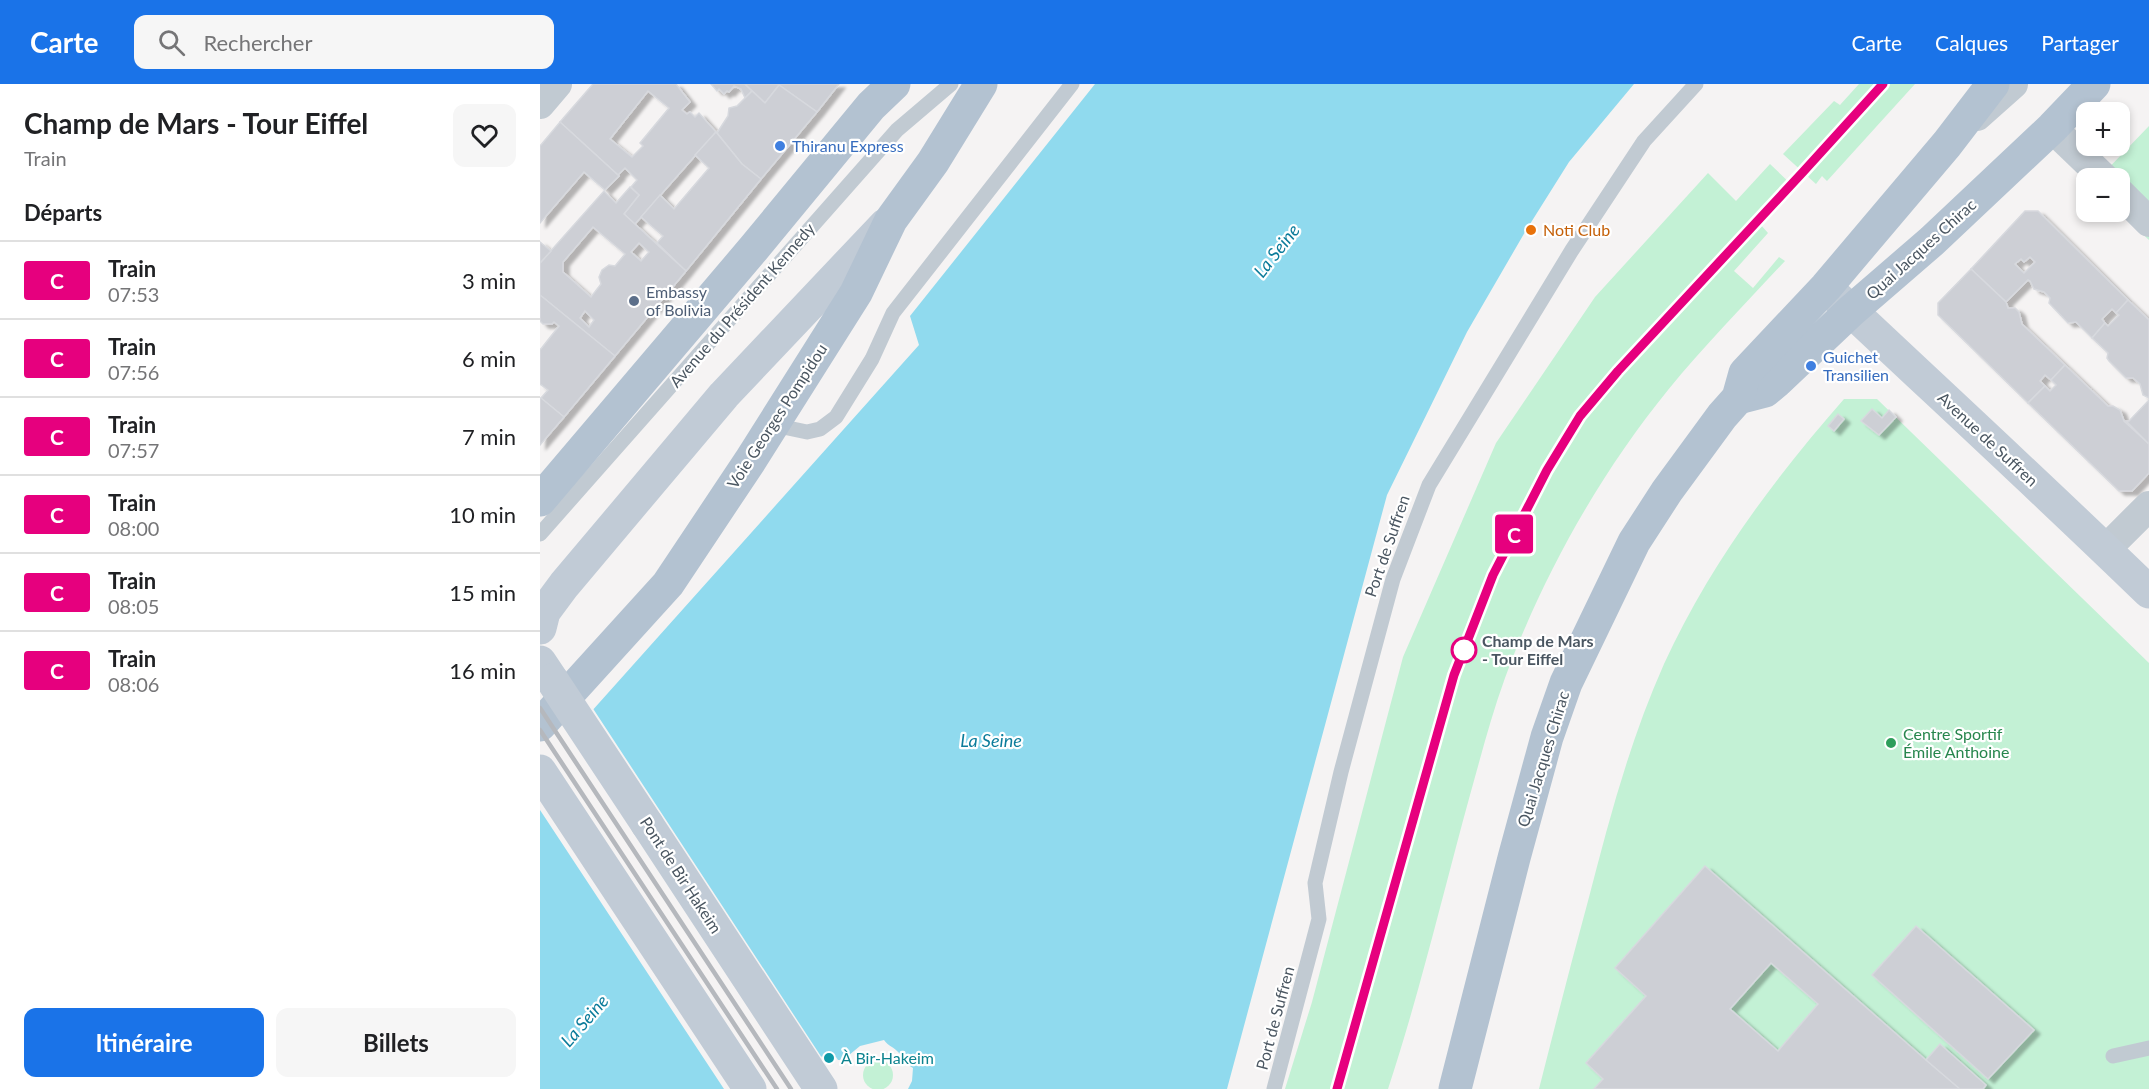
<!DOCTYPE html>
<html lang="fr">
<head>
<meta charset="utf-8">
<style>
  body { margin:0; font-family:Lato,sans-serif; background:#f6f6f6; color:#202124; height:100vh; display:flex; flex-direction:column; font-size:22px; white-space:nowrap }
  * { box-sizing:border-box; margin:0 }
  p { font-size:20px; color:#757577 }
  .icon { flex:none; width:33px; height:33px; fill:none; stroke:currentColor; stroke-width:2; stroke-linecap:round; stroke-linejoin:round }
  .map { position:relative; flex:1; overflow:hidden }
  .side { display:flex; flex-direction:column; background:#fff; width:540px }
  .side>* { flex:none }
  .badge { padding:0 12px; border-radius:4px; font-size:21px; line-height:39px }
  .controls { position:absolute; left:1536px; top:18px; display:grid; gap:12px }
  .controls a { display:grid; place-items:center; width:54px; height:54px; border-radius:12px; background:#fff; box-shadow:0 3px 9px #0003; font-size:30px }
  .map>.badge { position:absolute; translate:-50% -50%; box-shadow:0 0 0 3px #fff }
  h2 { padding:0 24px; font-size:22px; line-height:54px }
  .round { display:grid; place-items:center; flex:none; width:63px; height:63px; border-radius:12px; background:#f6f6f6 }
  .headline { display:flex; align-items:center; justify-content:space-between; height:102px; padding:0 24px }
  h1 { font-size:28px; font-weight:700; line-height:45px }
  .button { display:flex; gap:12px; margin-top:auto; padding:12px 24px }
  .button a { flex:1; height:69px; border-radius:12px; background:#1a73e8; color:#fff; font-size:24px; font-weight:700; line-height:69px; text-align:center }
  .button a+a { background:#f6f6f6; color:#202124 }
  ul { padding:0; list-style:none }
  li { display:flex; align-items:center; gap:18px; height:78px; padding:0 24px; border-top:2px solid #e0e0e0 }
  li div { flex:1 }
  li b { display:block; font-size:22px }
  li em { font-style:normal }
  li .badge { min-width:66px; font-weight:700; text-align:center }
  header { display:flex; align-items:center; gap:36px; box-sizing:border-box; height:84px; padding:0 30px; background:#1a73e8; color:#fff }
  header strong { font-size:28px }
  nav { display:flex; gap:33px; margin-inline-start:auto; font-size:21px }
  .search { width:420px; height:54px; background:#f6f6f6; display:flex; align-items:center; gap:15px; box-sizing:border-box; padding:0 21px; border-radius:12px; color:#757577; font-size:22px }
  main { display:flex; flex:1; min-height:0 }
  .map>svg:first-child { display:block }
</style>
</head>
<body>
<header>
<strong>Carte</strong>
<div class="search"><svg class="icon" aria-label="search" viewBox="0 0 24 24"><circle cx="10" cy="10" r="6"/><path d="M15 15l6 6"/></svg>Rechercher</div>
<nav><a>Carte</a><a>Calques</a><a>Partager</a></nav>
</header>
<main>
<section class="side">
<div class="headline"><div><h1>Champ de Mars - Tour Eiffel</h1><p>Train</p></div><a class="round"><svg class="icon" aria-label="heart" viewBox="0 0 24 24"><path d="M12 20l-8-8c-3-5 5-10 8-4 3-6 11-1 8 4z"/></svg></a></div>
<h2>Départs</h2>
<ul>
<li><span class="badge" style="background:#e6007e;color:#fff">C</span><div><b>Train</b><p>07:53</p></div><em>3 min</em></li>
<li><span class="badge" style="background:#e6007e;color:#fff">C</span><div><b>Train</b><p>07:56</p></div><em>6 min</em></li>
<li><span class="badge" style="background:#e6007e;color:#fff">C</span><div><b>Train</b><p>07:57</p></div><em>7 min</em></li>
<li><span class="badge" style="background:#e6007e;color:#fff">C</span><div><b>Train</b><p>08:00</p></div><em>10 min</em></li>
<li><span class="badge" style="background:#e6007e;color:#fff">C</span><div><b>Train</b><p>08:05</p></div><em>15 min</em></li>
<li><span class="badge" style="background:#e6007e;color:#fff">C</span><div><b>Train</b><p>08:06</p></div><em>16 min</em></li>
</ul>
<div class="button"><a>Itinéraire</a><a>Billets</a></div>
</section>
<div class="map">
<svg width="1609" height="1005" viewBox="0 0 1609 1005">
  <defs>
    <filter id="shadow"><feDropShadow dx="6" dy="4" stdDeviation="1.5" flood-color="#0004"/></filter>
  </defs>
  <rect width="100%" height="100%" fill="#f5f3f3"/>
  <!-- green -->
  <g fill="#c3f1d5">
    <path d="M1319,0H1375L1287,97L1282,92L1276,100L1243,70L1294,17L1300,21Z"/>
    <path d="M1609,42V156L1579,128L1580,94H1559Z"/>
    <path d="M1230,80L1254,103L1220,140L1228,149L1194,187L1213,204L1239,173L1245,177C1206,219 1165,261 1128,306C1059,391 1003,491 965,594C951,632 941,672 930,711C903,809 880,908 848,1005H745L772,918L863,573L956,359L1055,213L1168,89L1196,117Z"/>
    <path d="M1304,315H1337L1609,579V1005H999C1015,942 1031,879 1048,817C1069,736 1090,656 1124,580C1169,482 1233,396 1304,315Z"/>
    <circle cx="338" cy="991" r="15"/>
  </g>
  <!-- water -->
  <path fill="#90daee" d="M555,0H1094L1029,78L985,148L927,248L847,411L687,1005H368L372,997L373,984C366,980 365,974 359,969C354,963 348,962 344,956L320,962L303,976H298L296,973L294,976L291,972L286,977L282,972L253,1005H0V685L379,261L370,232Z"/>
  <!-- pier -->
  <path fill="#f5f3f3" d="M52,623L286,980L282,977L257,1005H184L0,726V681Z"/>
  <!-- building -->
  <g fill="#cdcfd5" stroke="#d7d9de" stroke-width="1.5" fill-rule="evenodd" filter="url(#shadow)">
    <path d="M53,0H136L150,18L142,26L147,30L150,28L155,33L159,29L176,48L95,140L84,130L99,111L91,103L97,96L85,84L78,91L20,38ZM108,7L129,24L100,59L103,62L92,73L70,55Z"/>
    <path d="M171,0H205L212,7L205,14L201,5L194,2L189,8L187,7L184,10L179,5L177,7Z"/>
    <path d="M205,0H299L277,28L239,1L225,19Z"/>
    <path d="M239,1L277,28L221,95L202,80L177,49L188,32L189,24L197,22L212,7L225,19Z"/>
    <path d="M20,38L79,92L65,106L44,88L0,139V62Z"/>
    <path d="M176,48L202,80L221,95L146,187L117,159L123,152L101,133L120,111L134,125L169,84L155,71Z"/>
    <path d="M90,103L99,111L84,130L146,187L75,272L0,211V179L64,107L76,119ZM53,143L85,170L75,182L69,181L62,186L59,193L61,200L51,213L23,188V178ZM99,159L109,168L101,177L91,168ZM45,227L54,236L49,243L40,234Z"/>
    <path d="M1485,127H1498L1588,216L1576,229L1572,225L1562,235L1565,239L1552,254L1536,238L1528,239L1509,219L1510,214L1504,208L1494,205L1490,197L1488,196L1466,218L1431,185ZM1490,173L1495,178L1484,189L1475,180L1481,175L1484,178Z"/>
    <path d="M0,158L11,167L0,179Z"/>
    <path d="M1431,185L1466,218L1468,224H1475L1479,228L1482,240L1525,281L1511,296L1505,291L1500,297L1505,302L1488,319L1398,231V219Z"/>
    <path d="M0,211L75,272L24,333L1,314L8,306L0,300V266L19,242L14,238L12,240H3L0,237Z"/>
    <path d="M1588,216L1609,236V314L1603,311L1600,300L1593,294H1586L1569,277L1567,274L1568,269L1552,254L1565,239L1568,242L1579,231L1576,229Z"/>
    <path d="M1525,281L1568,322H1573L1580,326L1584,337L1609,360V389L1592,407H1579L1488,319L1505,302L1510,307L1516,301L1511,296Z"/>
    <path d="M1,314L24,333L0,361V315Z"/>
    <path d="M1609,316V360L1586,337H1589Z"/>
    <path d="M1332,325L1342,334L1349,326L1356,333L1339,351L1321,337Z"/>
    <path d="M1298,330L1304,335L1294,347L1288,342Z"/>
    <path d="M1165,782L1386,976L1420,1005H1054L1063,995L1046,979L1106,912L1075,884ZM1231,879L1278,920L1238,967L1190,925Z"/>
    <path d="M1376,842L1494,946L1448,995L1332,891Z"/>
    <path d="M1400,960L1446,1001L1443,1005H1420L1386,976Z"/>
  </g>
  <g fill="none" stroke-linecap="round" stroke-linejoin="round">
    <!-- lane -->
    <g stroke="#c1cad2" stroke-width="15">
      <path d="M234,338L248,344L267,348L280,345L296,333L332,275L353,229L532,0"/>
      <path d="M0,450L357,46L411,0"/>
      <path d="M1573,972L1609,964"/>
      <path d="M734,1005L779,835L775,799L801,688L853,495L889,401L1032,166L1104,57L1156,0"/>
    </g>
    <!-- street -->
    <g stroke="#c1cad2" stroke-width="30">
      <path d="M0,20L17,0"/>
      <path d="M1437,32L1473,0"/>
      <path d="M1512,44L1564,94"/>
      <path d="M1580,109L1609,138"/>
      <path d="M1565,466L1609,422"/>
    </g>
    <!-- secondary -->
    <g stroke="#c1cbd6" stroke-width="33">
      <path d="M1290,207C1396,307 1504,406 1609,508"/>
      <path d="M0,544L4,528L24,501L184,311L345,141"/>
      <path d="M0,578L12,596"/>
      <path d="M0,687L210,1005"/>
      <path d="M107,740L281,1005"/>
    </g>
    <!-- primary -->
    <g stroke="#b3c2d1" stroke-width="33">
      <path d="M1198,314L1225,307L1237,297L1311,227L1392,157L1512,44L1554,0"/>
      <path d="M0,416L214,164L331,22L354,0"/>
      <path d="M0,641L128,500L210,377L316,209L351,136L393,78L441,0"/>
      <path d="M915,1005L974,774L1007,653L1026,599L1094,458L1127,407L1182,332L1198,314L1205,289L1286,203L1407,60L1453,0"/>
    </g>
    <!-- rail -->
    <g stroke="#b5b8bd" stroke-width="4.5">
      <path d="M0,624L251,1005"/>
      <path d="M0,646L237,1005"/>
    </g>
    <!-- secondary-bridge -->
    <path stroke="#c1cbd6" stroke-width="33" d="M12,596L107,740"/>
  </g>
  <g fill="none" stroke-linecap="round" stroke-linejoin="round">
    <defs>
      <path id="line" d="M797,1005L914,591L953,491L1007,386L1040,332L1078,287L1263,88L1343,0"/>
    </defs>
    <!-- line casing -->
    <use href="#line" stroke="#fff" stroke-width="14"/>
    <!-- line -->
    <use href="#line" stroke="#e6007e" stroke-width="9"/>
  </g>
  <!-- markers -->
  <g fill="#3f7fe0" stroke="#fff" stroke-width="2">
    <circle cx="240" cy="62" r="6"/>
    <circle cx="1271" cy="282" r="6"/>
  </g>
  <circle fill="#e8710a" stroke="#fff" stroke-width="2" cx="991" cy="146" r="6"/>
  <circle fill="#5c6f8a" stroke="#fff" stroke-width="2" cx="94" cy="217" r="6"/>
  <circle fill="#fff" stroke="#e6007e" stroke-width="3" cx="924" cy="566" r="12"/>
  <circle fill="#2e9e5b" stroke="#fff" stroke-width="2" cx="1351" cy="659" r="6"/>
  <circle fill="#0f9aa8" stroke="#fff" stroke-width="2" cx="289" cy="974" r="6"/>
  <g text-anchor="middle" stroke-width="4.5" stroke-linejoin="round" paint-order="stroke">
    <!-- shop labels -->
    <g font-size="16" fill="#366cbe" stroke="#fff" text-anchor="start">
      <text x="252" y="68">Thiranu Express</text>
      <text x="1283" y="279">Guichet<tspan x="1283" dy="18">Transilien</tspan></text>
    </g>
    <!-- food labels -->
    <g font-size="16" fill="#c56008" stroke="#fff" text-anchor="start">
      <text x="1003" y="152">Noti Club</text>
    </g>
    <!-- street labels -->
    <g font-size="16" fill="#4a5661" stroke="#fff">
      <text transform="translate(1381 165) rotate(-42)" y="6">Quai Jacques Chirac</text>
      <text transform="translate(202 221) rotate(-49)" y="6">Avenue du Président Kennedy</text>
      <text transform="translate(237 332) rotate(-57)" y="6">Voie Georges Pompidou</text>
      <text transform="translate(1448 355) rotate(43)" y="6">Avenue de Suffren</text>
      <text transform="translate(847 462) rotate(-71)" y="6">Port de Suffren</text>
      <text transform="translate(1003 675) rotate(-73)" y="6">Quai Jacques Chirac</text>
      <text transform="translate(141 791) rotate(57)" y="6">Pont de Bir Hakeim</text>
      <text transform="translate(735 934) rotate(-75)" y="6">Port de Suffren</text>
    </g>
    <!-- service labels -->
    <g font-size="16" fill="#4e5e75" stroke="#fff" text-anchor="start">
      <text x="106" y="214">Embassy<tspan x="106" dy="18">of Bolivia</tspan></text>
    </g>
    <!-- stop labels -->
    <g font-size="16" font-weight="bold" fill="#4a5661" stroke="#fff" text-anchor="start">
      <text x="942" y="563">Champ de Mars<tspan x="942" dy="18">- Tour Eiffel</tspan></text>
    </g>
    <!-- leisure labels -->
    <g font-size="16" fill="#27864d" stroke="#fff" text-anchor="start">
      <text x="1363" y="656">Centre Sportif<tspan x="1363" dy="18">Émile Anthoine</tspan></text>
    </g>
    <!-- culture labels -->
    <g font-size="16" fill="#0d838f" stroke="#fff" text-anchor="start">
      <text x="301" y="980">À Bir-Hakeim</text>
    </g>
    <!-- water labels -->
    <g font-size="18" font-style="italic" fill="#0c7c9b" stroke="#fff">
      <text transform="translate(737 167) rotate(-52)" y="6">La Seine</text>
      <text x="451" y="663">La Seine</text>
      <text transform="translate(45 937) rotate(-49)" y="6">La Seine</text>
    </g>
  </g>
</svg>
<div class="controls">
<a>+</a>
<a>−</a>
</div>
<b class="badge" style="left:974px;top:450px;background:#e6007e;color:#fff">C</b>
</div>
</main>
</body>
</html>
